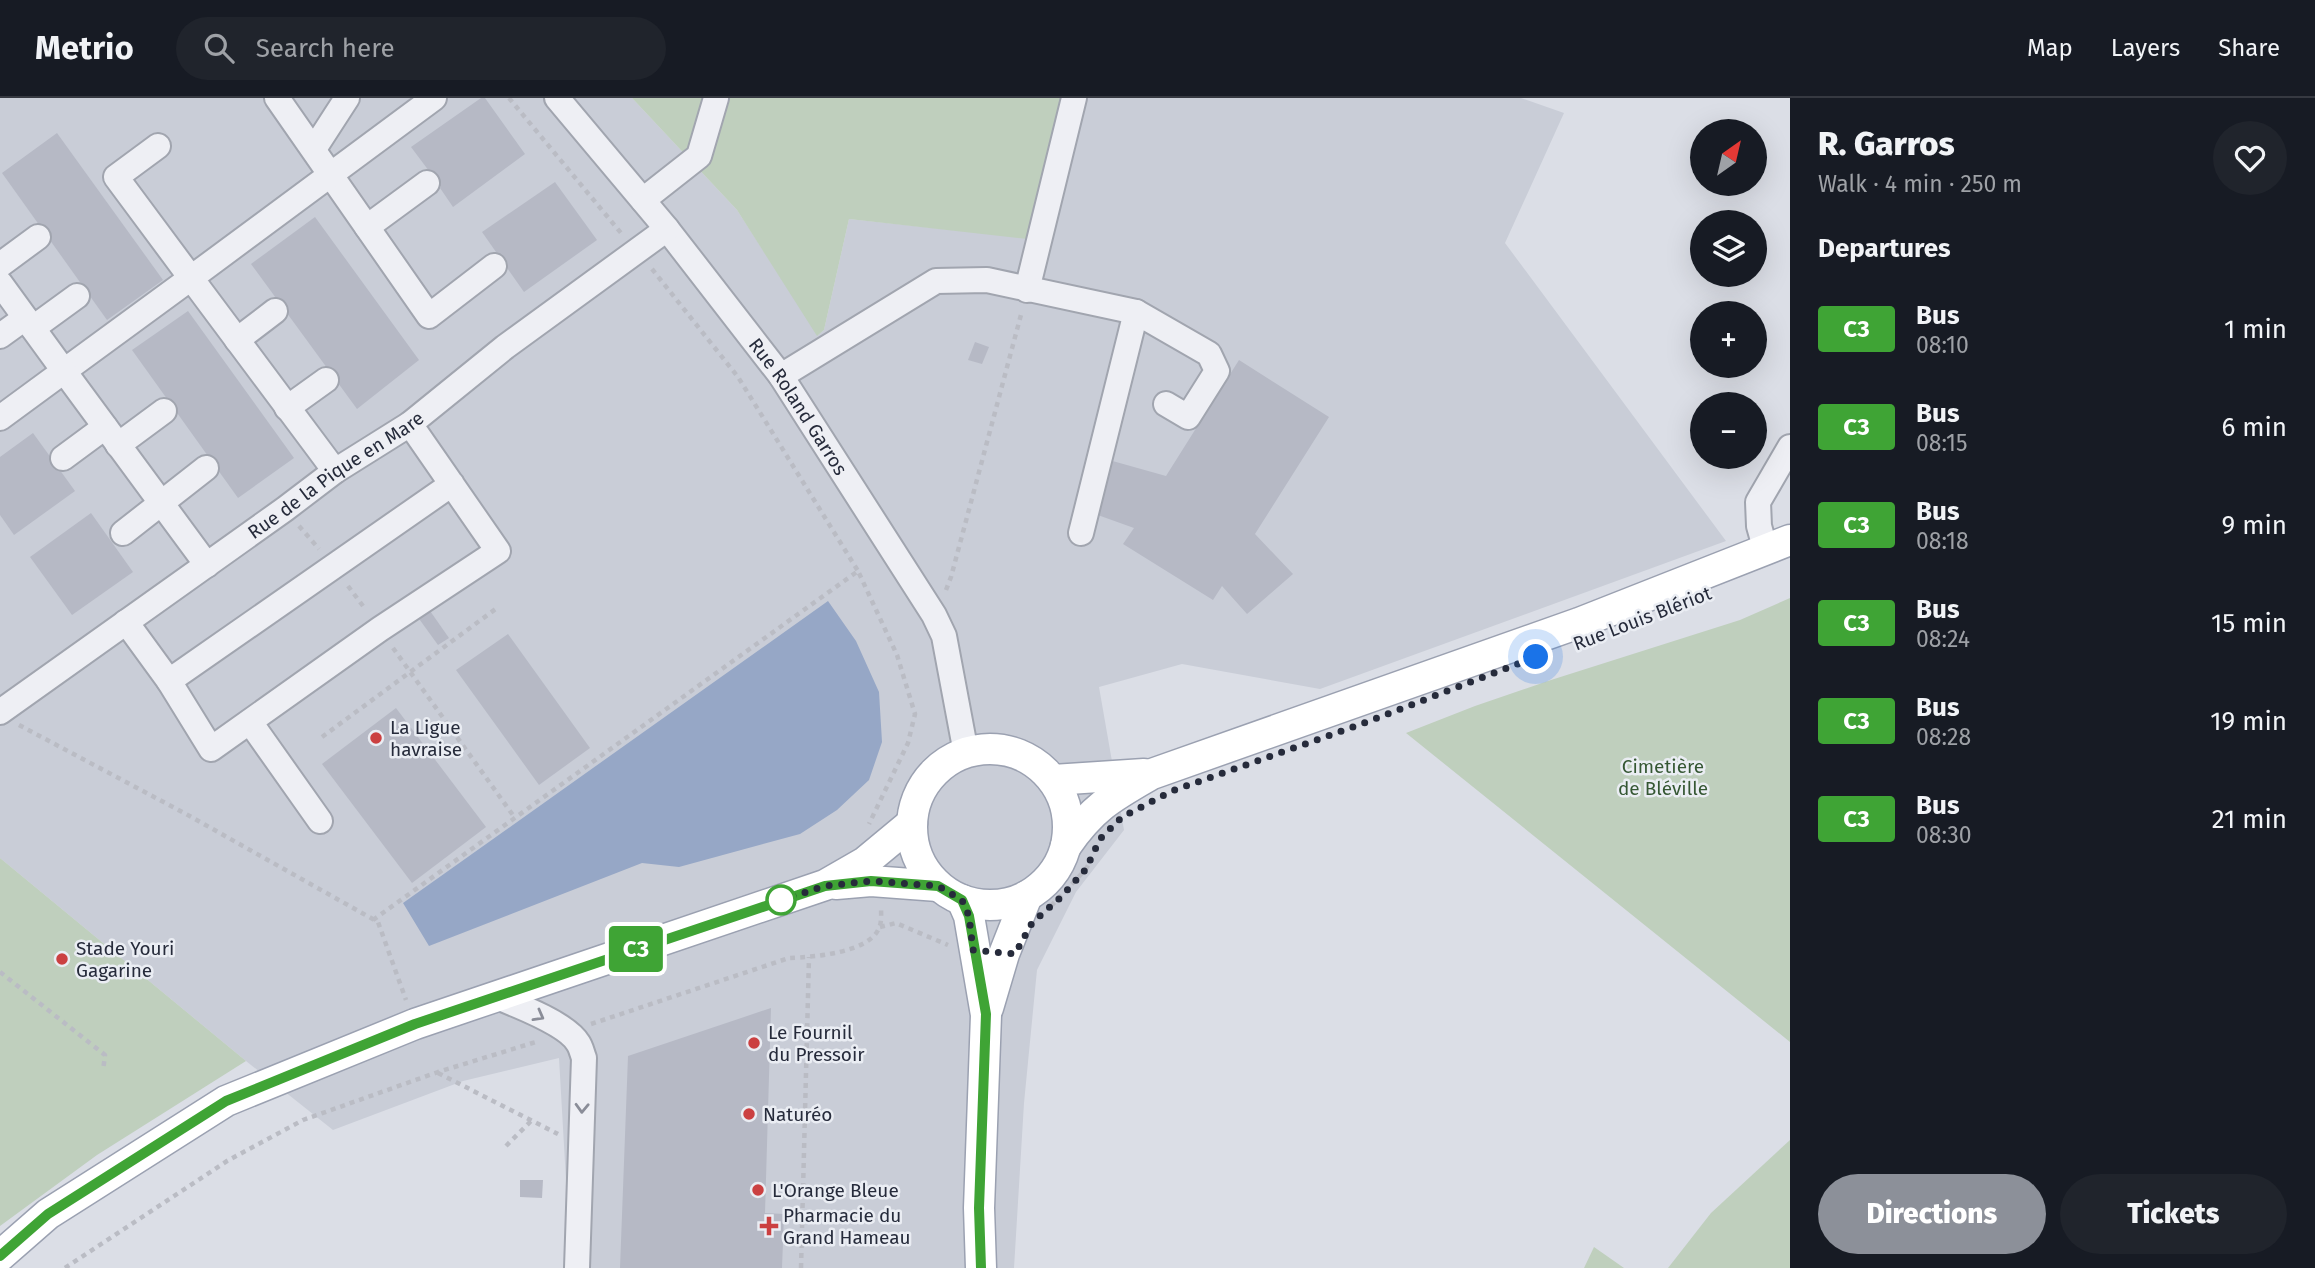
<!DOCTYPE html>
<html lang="en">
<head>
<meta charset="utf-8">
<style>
  body { margin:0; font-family:"Fira Sans",sans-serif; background:#20242c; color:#f1f3f6; height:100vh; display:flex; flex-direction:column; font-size:26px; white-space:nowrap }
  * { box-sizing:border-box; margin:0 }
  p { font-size:23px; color:#9ea1a6 }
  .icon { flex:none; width:38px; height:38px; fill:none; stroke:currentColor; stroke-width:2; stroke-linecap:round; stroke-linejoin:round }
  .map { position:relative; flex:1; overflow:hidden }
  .sheet { display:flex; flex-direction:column; background:#171b24; width:525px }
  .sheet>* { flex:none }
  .badge { padding:0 14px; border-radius:5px; font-size:24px; line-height:46px }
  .needle { width:46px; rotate:34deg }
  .tools { position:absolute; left:1690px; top:21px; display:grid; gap:14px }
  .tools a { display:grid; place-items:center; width:77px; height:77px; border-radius:50%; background:#171b24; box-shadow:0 7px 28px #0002; font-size:35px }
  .you { position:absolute; width:35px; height:35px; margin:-18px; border:5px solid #fff; border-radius:50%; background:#1a73e8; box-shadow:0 0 0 10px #1a73e833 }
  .map>.badge { position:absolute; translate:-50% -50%; box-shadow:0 0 0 4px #fff }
  h2 { padding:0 28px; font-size:26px; line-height:63px }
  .round { display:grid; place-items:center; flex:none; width:74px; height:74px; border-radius:37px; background:#20242c }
  .summary { display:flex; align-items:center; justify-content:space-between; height:119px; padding:0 28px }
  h1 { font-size:33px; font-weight:800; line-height:52px }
  .action { display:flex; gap:14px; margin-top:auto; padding:14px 28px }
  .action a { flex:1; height:80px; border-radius:42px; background:#8c9099; color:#fff; font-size:28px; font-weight:800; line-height:80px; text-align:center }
  .action a+a { background:#20242c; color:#f1f3f6 }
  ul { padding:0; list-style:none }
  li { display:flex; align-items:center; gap:21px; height:98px; padding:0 28px }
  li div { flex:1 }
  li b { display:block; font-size:26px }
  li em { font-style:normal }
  li .badge { min-width:77px; font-weight:700; text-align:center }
  header { display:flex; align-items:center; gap:42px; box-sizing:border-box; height:98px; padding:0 35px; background:#171b24; border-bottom:2px solid #363941 }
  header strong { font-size:33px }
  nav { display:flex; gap:38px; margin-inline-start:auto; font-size:24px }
  .search { width:490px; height:63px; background:#20242c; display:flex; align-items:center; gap:18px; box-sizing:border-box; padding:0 24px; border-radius:38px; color:#9ea1a6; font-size:26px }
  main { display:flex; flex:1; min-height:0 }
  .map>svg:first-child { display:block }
</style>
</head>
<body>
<header>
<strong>Metrio</strong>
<div class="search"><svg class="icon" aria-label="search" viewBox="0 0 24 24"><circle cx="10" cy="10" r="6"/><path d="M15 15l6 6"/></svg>Search here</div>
<nav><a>Map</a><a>Layers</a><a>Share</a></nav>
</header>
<main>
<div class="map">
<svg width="1790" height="1170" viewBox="0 0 1790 1170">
  <rect width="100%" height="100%" fill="#dbdee6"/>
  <!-- built -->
  <path fill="#c9cdd7" d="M0,0H632L737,112L818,237L824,232L849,121L1028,140L1075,0H1521L1564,15L1505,145L1726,443L1320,591L1182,566L1099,589L1124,732L1076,794L1037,872L1024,1005L1014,1170H571L559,960L463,983L333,1032L246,963L0,760Z"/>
  <!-- green -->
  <g fill="#bfcfbd">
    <path d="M632,0H1075L1028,141L849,121L824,232L817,238L737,112Z"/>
    <path d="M1790,500V944L1406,635L1475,608L1551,582L1740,522Z"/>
    <path d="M0,760L246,963L97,1057L0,1128Z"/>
    <path d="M1790,1042V1170H1668L1711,1115Z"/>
    <path d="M1594,1149L1624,1170H1584Z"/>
  </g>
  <!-- water -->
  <path fill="#96a7c6" d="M828,503L856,543L879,594L882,644L869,682L837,712L800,736L679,769L642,765L429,848L403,805Z"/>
  <!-- building -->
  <g fill="#b6b9c5">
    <path d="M481,0H485L525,56L453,109L440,90L441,89L411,49Z"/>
    <path d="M57,35L163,182L107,222L2,75Z"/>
    <path d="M555,84L597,142L524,194L482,134Z"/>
    <path d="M315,119L419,262L357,311L251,166Z"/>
    <path d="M188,213L294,360L238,400L132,252Z"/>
    <path d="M975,244L989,249L982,266L968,262Z"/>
    <path d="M1239,262L1329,319L1255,436L1293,476L1247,516L1222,488L1213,502L1123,446L1134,430L1095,416L1109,362L1166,378Z"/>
    <path d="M33,335L75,393L14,437L0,417V359Z"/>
    <path d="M91,415L133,474L72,517L30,459Z"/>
    <path d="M428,510L449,540L438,547L417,518Z"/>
    <path d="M508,536L590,650L539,687L456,572Z"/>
    <path d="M396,610L486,729L412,785L322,666Z"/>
    <path d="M771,910L765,1115L784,1116L782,1170H620L628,958Z"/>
    <path d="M520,1082H543L542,1100L520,1099Z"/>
  </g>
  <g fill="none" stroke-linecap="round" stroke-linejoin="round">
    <defs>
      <g id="minor">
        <path d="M277,0L429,218L494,168"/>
        <path id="s1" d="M557,0L667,131L781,278L934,517L944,538L966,655"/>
        <path d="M158,48L116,79L191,180L64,273L207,467"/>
        <path d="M314,51L347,0"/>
        <path d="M643,102L699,58L716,0"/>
        <path d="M367,129L427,85"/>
        <path d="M0,167L38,139"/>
        <path d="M0,185L64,273L0,320"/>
        <path d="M1027,192L1074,0"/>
        <path d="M33,230L77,198"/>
        <path d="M0,238L25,220"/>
        <path d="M237,242L275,213"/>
        <path d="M781,278L936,183L987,182L1136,214L1209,256L1217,273L1188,319L1166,306"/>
        <path d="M287,310L326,282"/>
        <path d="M410,326L498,453L380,531L211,651L169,583L452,386"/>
        <path d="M118,347L164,313"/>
        <path d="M63,360L105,329"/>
        <path d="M335,373L191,180L434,0"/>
        <path d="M123,435L206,370"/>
        <path d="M1081,435L1136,214"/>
        <path d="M1766,453L1759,428L1758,404L1790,349"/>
        <path d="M126,524L169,583"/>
        <path id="s2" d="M0,614L285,411L335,373L410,326L505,249L667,131"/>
        <path d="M250,624L320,723"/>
        <path d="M497,899C517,907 567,926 578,945C581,949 582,955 584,960L577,1170"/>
      </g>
      <g id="major">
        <circle cx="990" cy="729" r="78"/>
        <path d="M1053,682L1144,676"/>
        <path d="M1066,748C1093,709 1112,699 1152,676L1579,525L1790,442"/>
        <path d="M836,786L871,783L938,788"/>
        <path d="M962,802L969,818L986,917L979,1110L981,1170"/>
        <path d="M988,910L1004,856L1027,798"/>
        <path d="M0,1158L48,1116L226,1003L415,926L825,787L865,764L912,725"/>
      </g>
    </defs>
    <!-- minor casing -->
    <use href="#minor" stroke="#a1a5af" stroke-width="28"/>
    <!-- major casing -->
    <use href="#major" stroke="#9ba1b1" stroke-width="33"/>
    <!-- path -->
    <g stroke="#babcc4" stroke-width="4.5" stroke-dasharray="5 5" stroke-linecap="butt">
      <path d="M509,0L621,135"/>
      <path d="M652,171L738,279L858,473"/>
      <path d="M299,428L319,451"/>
      <path d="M348,488L366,512"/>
      <path d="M946,492L951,479L1022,213"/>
      <path d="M393,550L515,720"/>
      <path d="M19,627L186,716L378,824L406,902"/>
      <path d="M322,639L497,510"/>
      <path d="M1051,808L1086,771L1091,762"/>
      <path d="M373,822L858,473L897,557L915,616L908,645L869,726"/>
      <path d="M880,829L896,825L948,847"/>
      <path d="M0,874L105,957L103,973"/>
      <path d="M591,926L789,860C813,859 869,855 879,830C882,824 881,815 881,808"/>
      <path d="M438,975L558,1036"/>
      <path d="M506,1048L532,1022"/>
      <path d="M65,1170L227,1063L303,1022L438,974L539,943"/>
      <path d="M801,1170L809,859"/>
    </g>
    <!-- minor -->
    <use href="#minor" stroke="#eeeff4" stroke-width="24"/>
    <!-- major -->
    <use href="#major" stroke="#fff" stroke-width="30"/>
  </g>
  <!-- one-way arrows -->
  <defs><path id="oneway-chevron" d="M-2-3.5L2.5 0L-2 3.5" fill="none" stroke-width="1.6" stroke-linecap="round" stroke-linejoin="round" transform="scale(1.75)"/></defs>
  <g stroke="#8a8d98">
    <use href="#oneway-chevron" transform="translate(539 918) rotate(29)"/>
    <use href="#oneway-chevron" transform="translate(582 1010) rotate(92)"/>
  </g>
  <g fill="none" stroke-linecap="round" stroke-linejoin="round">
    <defs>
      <path id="line" d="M0,1158L48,1116L226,1003L415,926L825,788L871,783L938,788L962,802L969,818L986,916L979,1110L981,1170"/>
    </defs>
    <!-- line casing -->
    <use href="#line" stroke="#fff" stroke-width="16"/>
    <!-- line -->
    <use href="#line" stroke="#3fa435" stroke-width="10"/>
    <!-- walk -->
    <path stroke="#262b3b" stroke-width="7" stroke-dasharray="0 12.6" d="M781,802L775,804L825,788L871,783L938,788L962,802L969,818L973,852L1015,856L1032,825L1061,799L1086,771L1100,741L1122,719L1172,693L1356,628L1536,559"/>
  </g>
  <!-- markers -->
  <g fill="#cb4041" stroke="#eaedf3" stroke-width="2.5">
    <circle cx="376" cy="640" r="7"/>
    <circle cx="62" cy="861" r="7"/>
    <circle cx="754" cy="945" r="7"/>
    <circle cx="749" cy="1016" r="7"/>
    <circle cx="758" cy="1092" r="7"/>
    <path d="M765.5 1117.5h7v7h7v7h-7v7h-7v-7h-7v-7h7z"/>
  </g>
  <circle fill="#fff" stroke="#3fa435" stroke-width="3.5" cx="781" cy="802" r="14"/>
  <g text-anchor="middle" stroke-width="5" stroke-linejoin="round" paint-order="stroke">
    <!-- street labels -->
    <g font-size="19" fill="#262b3b" stroke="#eaedf3">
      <text dy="7" stroke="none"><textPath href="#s1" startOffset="392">Rue Roland Garros</textPath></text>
      <text dy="7" stroke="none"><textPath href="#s2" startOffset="411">Rue de la Pique en Mare</textPath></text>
      <text transform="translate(1642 520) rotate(-21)" y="7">Rue Louis Blériot</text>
    </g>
    <!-- poi labels -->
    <g font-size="19" fill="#262b3b" stroke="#eaedf3" text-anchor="start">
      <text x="390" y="636">La Ligue<tspan x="390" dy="22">havraise</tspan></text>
      <text x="76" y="857">Stade Youri<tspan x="76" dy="22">Gagarine</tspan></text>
      <text x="768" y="941">Le Fournil<tspan x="768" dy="22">du Pressoir</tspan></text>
      <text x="763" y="1023">Naturéo</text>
      <text x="772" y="1099">L'Orange Bleue</text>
      <text x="783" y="1124">Pharmacie du<tspan x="783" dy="22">Grand Hameau</tspan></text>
    </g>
    <!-- park labels -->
    <g font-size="19" fill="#355733" stroke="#eaedf3">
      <text x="1663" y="675">Cimetière<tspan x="1663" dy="22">de Bléville</tspan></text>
    </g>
  </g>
</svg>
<div class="tools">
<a><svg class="needle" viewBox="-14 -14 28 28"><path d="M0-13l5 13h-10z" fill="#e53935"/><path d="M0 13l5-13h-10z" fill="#9ea1a6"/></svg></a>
<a><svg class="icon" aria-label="layers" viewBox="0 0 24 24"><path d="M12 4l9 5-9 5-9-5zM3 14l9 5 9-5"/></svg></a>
<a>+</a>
<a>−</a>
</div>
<div class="you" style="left:1536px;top:559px"></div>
<b class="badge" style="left:636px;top:851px;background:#3fa435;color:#fff">C3</b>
</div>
<section class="sheet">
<div class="summary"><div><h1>R. Garros</h1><p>Walk · 4 min · 250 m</p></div><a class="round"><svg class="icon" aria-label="heart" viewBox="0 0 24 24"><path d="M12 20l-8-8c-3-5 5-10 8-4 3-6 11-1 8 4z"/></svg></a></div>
<h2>Departures</h2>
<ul>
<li><span class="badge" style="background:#3fa435;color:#fff">C3</span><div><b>Bus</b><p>08:10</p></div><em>1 min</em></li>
<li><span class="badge" style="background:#3fa435;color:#fff">C3</span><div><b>Bus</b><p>08:15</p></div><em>6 min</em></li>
<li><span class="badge" style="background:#3fa435;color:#fff">C3</span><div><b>Bus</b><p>08:18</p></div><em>9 min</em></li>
<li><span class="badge" style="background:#3fa435;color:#fff">C3</span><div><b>Bus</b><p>08:24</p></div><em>15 min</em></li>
<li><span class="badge" style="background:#3fa435;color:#fff">C3</span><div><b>Bus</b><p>08:28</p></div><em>19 min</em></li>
<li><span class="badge" style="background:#3fa435;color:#fff">C3</span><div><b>Bus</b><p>08:30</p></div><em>21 min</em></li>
</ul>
<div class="action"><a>Directions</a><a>Tickets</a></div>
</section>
</main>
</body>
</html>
